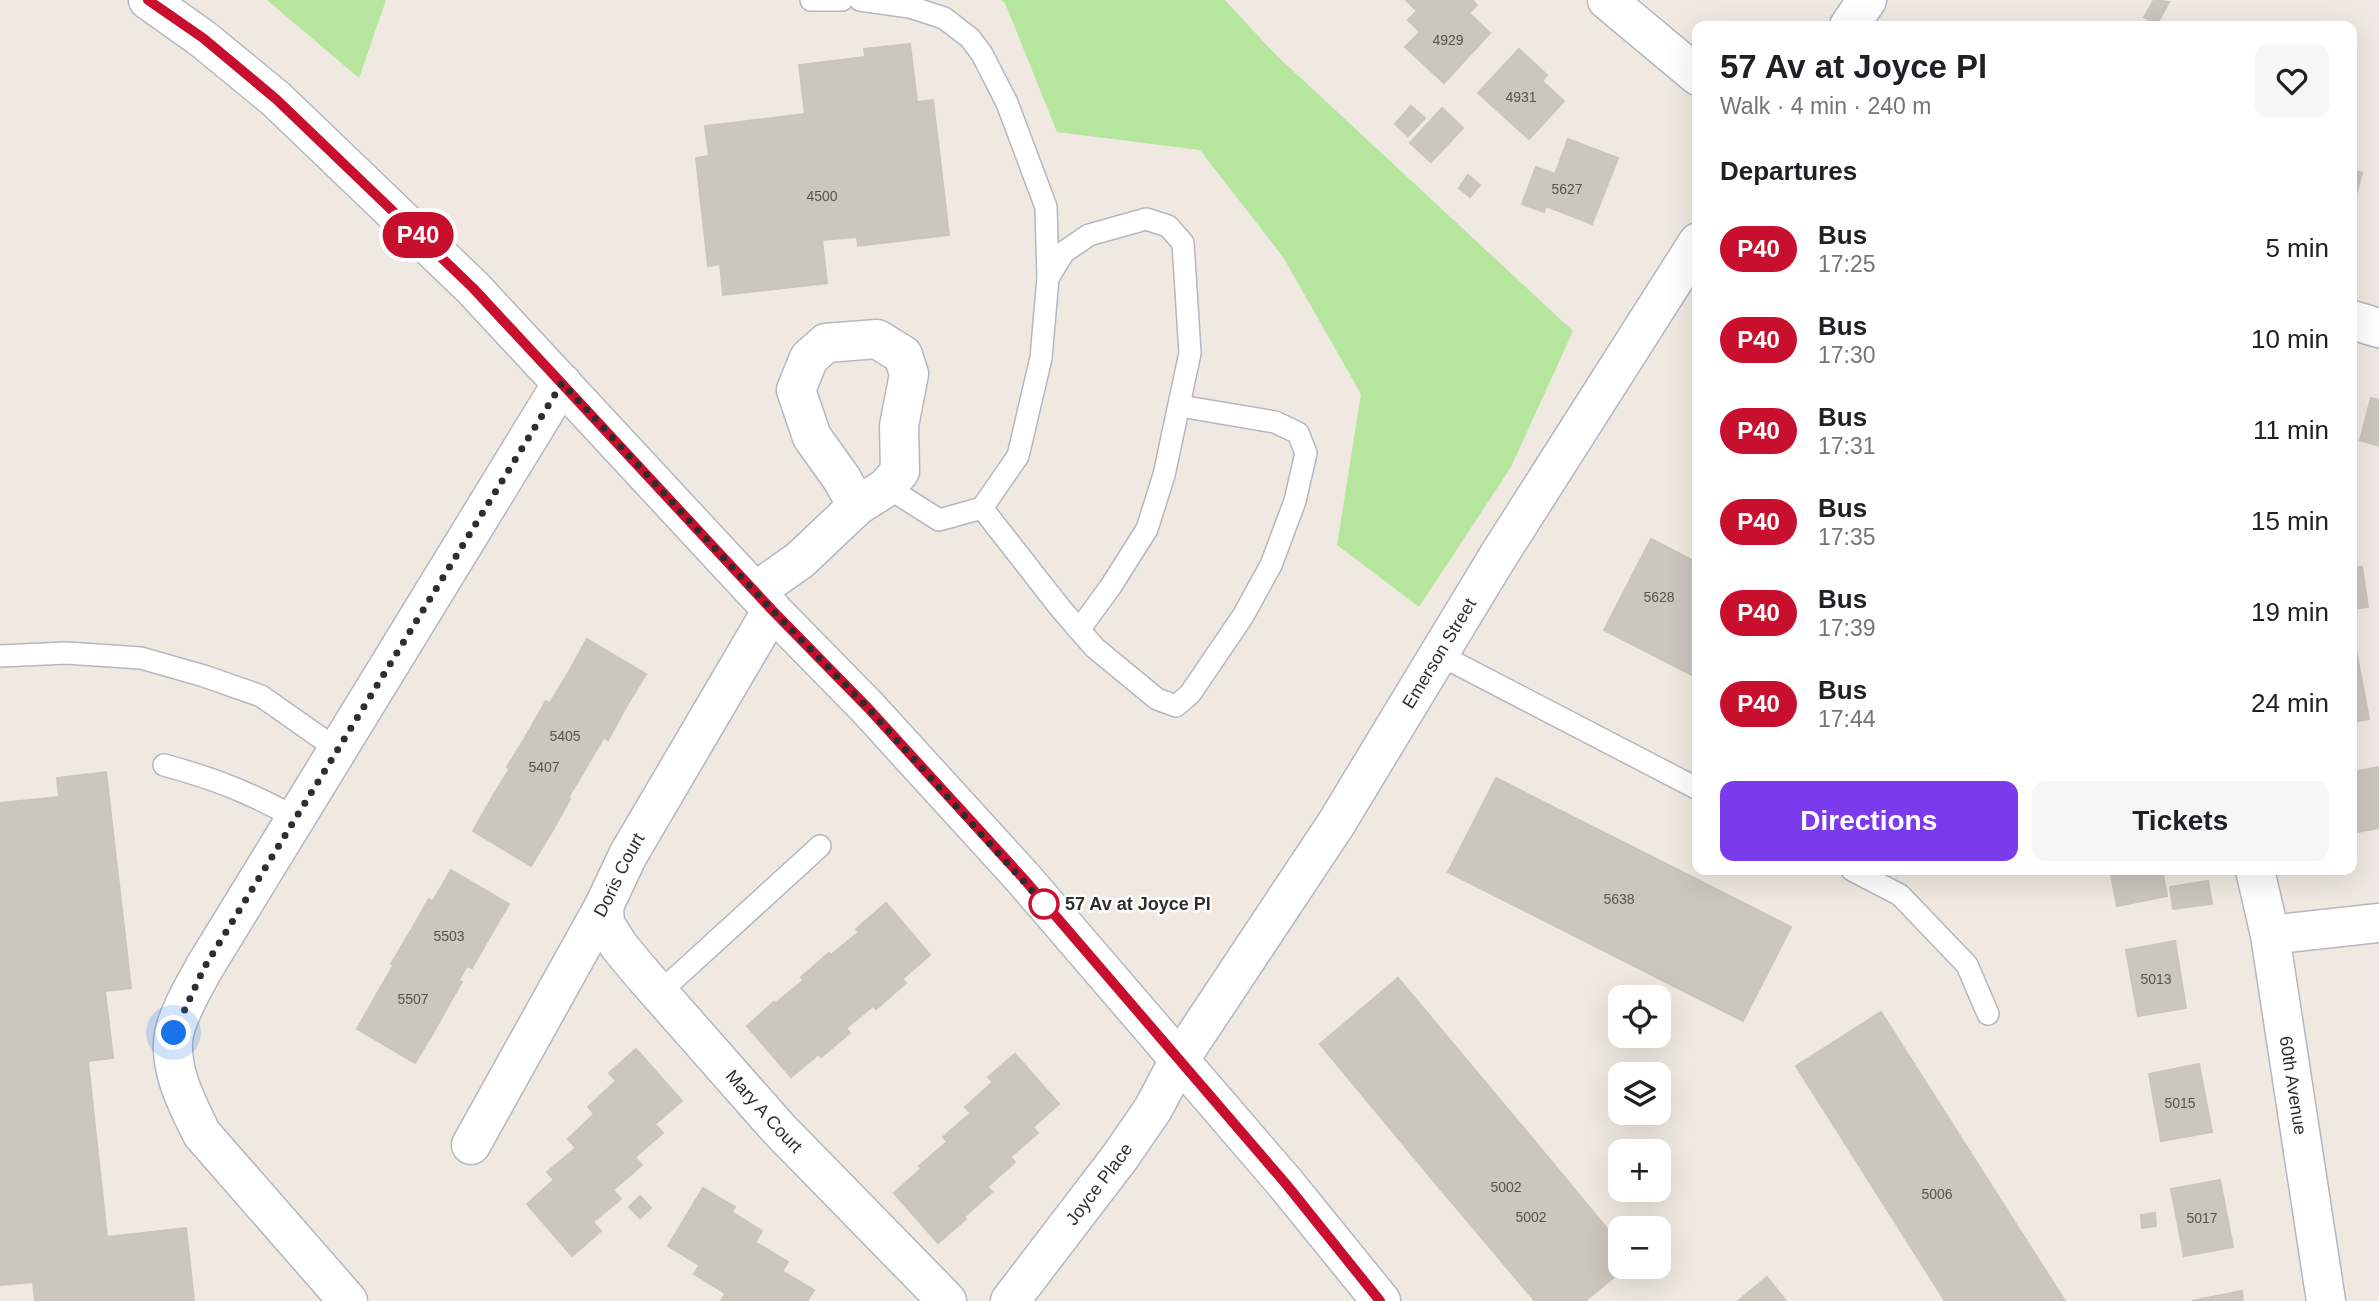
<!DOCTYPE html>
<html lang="en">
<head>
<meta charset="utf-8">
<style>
  body { margin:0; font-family:Arial,sans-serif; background:#f6f6f6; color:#202124; height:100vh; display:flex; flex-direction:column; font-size:26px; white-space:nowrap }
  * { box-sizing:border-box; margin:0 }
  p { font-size:23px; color:#757577 }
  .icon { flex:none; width:38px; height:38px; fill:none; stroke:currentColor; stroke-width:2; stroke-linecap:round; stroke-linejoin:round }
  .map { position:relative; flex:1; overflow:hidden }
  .panel { position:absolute; left:1692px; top:21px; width:665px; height:854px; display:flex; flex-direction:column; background:#fff; border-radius:14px; box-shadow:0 7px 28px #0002 }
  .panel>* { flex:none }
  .badge { padding:0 14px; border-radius:23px; font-size:24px; line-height:46px }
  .tools { position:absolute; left:1608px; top:985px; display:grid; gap:14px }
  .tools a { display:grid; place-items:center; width:63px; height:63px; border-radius:14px; background:#fff; box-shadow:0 7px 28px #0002; font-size:35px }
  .you { position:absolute; width:35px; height:35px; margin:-18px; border:5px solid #fff; border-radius:50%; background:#1a73e8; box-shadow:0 0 0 10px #1a73e833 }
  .map>.badge { position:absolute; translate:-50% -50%; box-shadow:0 0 0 4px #fff }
  h2 { padding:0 28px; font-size:26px; line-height:63px }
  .round { display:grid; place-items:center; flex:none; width:74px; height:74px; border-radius:14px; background:#f6f6f6 }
  .head { display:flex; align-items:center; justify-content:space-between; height:119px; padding:0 28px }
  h1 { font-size:33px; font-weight:700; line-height:52px }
  .action { display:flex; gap:14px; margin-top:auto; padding:14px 28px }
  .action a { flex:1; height:80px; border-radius:14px; background:#7c3aed; color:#fff; font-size:28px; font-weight:700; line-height:80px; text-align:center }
  .action a+a { background:#f6f6f6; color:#202124 }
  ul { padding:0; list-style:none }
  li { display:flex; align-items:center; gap:21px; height:91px; padding:0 28px }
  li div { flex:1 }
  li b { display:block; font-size:26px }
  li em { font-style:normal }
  li .badge { min-width:77px; font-weight:700; text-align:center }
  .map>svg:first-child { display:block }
</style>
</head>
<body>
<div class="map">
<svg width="2379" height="1301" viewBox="0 0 2379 1301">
  <rect width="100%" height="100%" fill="#efe9e1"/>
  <!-- green -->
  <g fill="#b6e59e">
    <path d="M267,0H386L359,78Z"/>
    <path d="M1001,0H1225L1276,55L1573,331L1511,467L1419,607L1337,545L1361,394L1283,257L1200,150L1057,132L1005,3Z"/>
  </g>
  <!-- building -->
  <g fill="#cbc7bf" stroke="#cbc5ba" stroke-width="2">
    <path d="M1406,0H1472L1477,5L1469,13L1490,33L1444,83L1405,47L1420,32L1408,20L1417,11Z"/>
    <path d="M2154,0L2169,2L2157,24L2144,17Z"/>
    <path d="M910,44L917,102L933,100L949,235L858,246L857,237L822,240L827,283L723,295L720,264L708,266L696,158L709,156L705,126L805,114L799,65L865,57L864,49Z"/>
    <path d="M1519,49L1547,75L1542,81L1564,101L1529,139L1478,93Z"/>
    <path d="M1411,106L1425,118L1408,136L1395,124Z"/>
    <path d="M1442,108L1463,128L1431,162L1410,143Z"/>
    <path d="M1568,139L1618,158L1592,224L1546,206L1544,212L1522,204L1536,167L1555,174Z"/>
    <path d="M2352,170L2362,173L2352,210Z"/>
    <path d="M1468,175L1480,185L1470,197L1459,188Z"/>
    <path d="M2371,398L2379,400V446L2360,440Z"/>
    <path d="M2352,435L2356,436V483H2352Z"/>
    <path d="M1651,539L1698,563V678L1604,630Z"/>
    <path d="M2362,567L2368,607L2352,609V568Z"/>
    <path d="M587,639L646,674L626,707L567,675Z"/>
    <path d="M2352,650H2356L2369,719L2352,722Z"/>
    <path d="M567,675L626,707L608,740L550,703Z"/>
    <path d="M546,701L604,737L584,771L526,736Z"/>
    <path d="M526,736L584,771L568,798L507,767Z"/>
    <path d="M2379,767V828L2352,833V772Z"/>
    <path d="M510,768L570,799L551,833L493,796Z"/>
    <path d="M106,772L131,988L105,991L113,1058L88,1061L107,1237L186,1228L194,1301H35L33,1282L0,1285V803L59,797L57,778Z"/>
    <path d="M1496,778L1791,927L1743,1021L1448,872Z"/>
    <path d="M493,796L551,833L531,866L473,831Z"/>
    <path d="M451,870L509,904L489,938L433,901Z"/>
    <path d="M2110,870H2162L2167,896L2117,906Z"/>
    <path d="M2208,881L2212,904L2173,909L2170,887Z"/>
    <path d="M429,899L489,938L472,968L467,966L465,969L409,934Z"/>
    <path d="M886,903L930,955L902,979L856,929Z"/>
    <path d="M859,932L906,983L876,1009L831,955Z"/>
    <path d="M409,934L465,969L459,980L462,982L452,999L391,964Z"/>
    <path d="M2175,941L2186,1008L2138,1016L2126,950Z"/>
    <path d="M829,953L873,1006L846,1028L801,977Z"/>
    <path d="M393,966L452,999L433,1033L374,999Z"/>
    <path d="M1398,978L1522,1126L1442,1191L1320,1044Z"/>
    <path d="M804,980L850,1033L821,1057L776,1003Z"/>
    <path d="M374,999L433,1033L415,1063L357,1029Z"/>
    <path d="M774,1002L819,1054L791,1077L747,1026Z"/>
    <path d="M1881,1012L2065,1301H1945L1796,1066Z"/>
    <path d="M636,1049L682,1101L655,1124L609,1073Z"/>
    <path d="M1015,1054L1059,1104L1033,1127L988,1077Z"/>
    <path d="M2199,1064L2212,1132L2161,1141L2149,1074Z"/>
    <path d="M616,1081L663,1133L635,1157L588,1107Z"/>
    <path d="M993,1082L1038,1133L1010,1157L965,1107Z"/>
    <path d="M971,1113L1015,1162L987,1187L943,1137Z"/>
    <path d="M594,1114L642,1165L613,1190L568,1139Z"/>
    <path d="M1522,1126L1620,1244V1267H1626L1585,1301H1535L1442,1191Z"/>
    <path d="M947,1142L992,1192L964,1217L919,1166Z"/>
    <path d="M576,1148L621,1199L593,1222L547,1172Z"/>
    <path d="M921,1169L966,1219L938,1243L894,1193Z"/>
    <path d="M554,1180L601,1231L572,1256L527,1204Z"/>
    <path d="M2220,1180L2233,1247L2184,1256L2171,1189Z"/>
    <path d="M703,1188L735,1207L699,1265L668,1246Z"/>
    <path d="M640,1196L651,1208L640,1218L629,1207Z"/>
    <path d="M732,1212L762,1231L725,1293L694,1274Z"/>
    <path d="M2155,1213L2156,1226L2142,1228L2141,1215Z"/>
    <path d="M755,1242L788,1262L763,1301H721Z"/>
    <path d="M782,1271L814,1290L807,1301H763Z"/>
    <path d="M1767,1277L1786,1301H1738Z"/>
    <path d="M2242,1291L2243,1301H2192Z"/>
  </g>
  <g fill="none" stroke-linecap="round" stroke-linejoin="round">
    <defs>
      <g id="service">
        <path d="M811,0H842"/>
        <path d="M860,0L910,7L944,18L970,38L982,54L1007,103L1046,207L1048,278L1041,358L1018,456L982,508L939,520L887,487"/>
        <path d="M1048,278L1064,252L1089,235L1146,219L1168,226L1183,243L1190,353L1164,475L1147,529L1111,586L1079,630"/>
        <path d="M982,508L1061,609L1095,648L1157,699L1176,706L1190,694L1243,616L1271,565L1295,501L1306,453L1298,433L1275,422L1180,406"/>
        <path d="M1438,654L1698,789"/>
        <path d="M0,656L66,653L141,658L204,676L261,696L338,750"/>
        <path d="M164,765C216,779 250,793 296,818"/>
        <path d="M1852,870L1900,895L1967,965L1988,1014"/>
        <path d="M659,993L820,846"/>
      </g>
      <g id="minor">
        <path d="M1607,0L1698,76"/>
        <path d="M756,591L800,560L857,506L887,487L900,471L899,426L909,374L903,355L877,339L826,343L809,358L796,390L812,437L842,479L857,506"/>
        <path id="s1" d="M2255,870L2270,935L2326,1301"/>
        <path id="s2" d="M604,906L605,924L619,946L644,976L778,1128L947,1301"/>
        <path d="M2270,935L2379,923"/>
        <path id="s3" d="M471,1145L604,906L628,855L772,610"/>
        <path d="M348,1301L202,1134C187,1104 168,1068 174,1034C178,1013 194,987 204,968L562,383"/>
        <path id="s4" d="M1010,1301L1120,1157L1153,1109L1178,1062"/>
      </g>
      <g id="tertiary">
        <path d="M148,0L203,39L276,99L473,288L772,610L868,708L1023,878L1286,1184L1381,1301"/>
        <path d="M1849,26L1867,0"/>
        <path d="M2352,320L2379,328"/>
        <path id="s5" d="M1178,1062L1336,824L1497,558L1698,242"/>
      </g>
    </defs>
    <!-- service casing -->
    <use href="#service" stroke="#b4b7c1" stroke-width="24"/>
    <!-- minor casing -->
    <use href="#minor" stroke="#b4b7c1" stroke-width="41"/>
    <!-- tertiary casing -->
    <use href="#tertiary" stroke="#b4b7c1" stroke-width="41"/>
    <!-- service -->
    <use href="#service" stroke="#fff" stroke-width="21"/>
    <!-- minor -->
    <use href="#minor" stroke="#fff" stroke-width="38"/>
    <!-- tertiary -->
    <use href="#tertiary" stroke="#fff" stroke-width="38"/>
  </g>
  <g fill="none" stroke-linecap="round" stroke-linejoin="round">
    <defs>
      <path id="line" d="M148,0L203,38L276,99L473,288L772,610L868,708L1023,878L1286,1184L1380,1301"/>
    </defs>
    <!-- line casing -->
    <use href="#line" stroke="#fff" stroke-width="16"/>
    <!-- line -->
    <use href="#line" stroke="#c8102e" stroke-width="10"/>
    <!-- walk -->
    <path stroke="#2e2e2e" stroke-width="7" stroke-dasharray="0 12.6" d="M174,1033L204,968L562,383L772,610L868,708L1044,904"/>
  </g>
  <!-- markers -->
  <circle fill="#fff" stroke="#c8102e" stroke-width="3.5" cx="1044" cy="904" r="14"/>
  <g text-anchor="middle" stroke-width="5" stroke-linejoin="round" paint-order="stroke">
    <!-- number labels -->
    <g font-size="14" fill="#555452">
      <text x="1448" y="45">4929</text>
      <text x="1521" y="102">4931</text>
      <text x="1567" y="194">5627</text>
      <text x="822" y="201">4500</text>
      <text x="1659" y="602">5628</text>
      <text x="565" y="741">5405</text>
      <text x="544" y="772">5407</text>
      <text x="1619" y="904">5638</text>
      <text x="449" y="941">5503</text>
      <text x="2156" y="984">5013</text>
      <text x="413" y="1004">5507</text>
      <text x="2180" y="1108">5015</text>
      <text x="1506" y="1192">5002</text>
      <text x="1937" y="1199">5006</text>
      <text x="1531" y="1222">5002</text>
      <text x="2202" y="1223">5017</text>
    </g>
    <!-- street labels -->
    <g font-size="18" fill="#2e2e2e" stroke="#fff">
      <text dy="6" stroke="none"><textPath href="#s5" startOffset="485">Emerson Street</textPath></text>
      <text dy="6" stroke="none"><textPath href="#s3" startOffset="308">Doris Court</textPath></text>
      <text dy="6" stroke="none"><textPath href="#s1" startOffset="219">60th Avenue</textPath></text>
      <text dy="6" stroke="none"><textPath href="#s2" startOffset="264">Mary A Court</textPath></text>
      <text dy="6" stroke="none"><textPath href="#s4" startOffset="147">Joyce Place</textPath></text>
    </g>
    <!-- stop labels -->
    <g font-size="18" font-weight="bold" fill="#2e2e2e" stroke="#fff" text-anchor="start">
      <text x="1065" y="910">57 Av at Joyce Pl</text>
    </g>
  </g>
</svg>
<div class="tools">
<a><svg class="icon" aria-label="locate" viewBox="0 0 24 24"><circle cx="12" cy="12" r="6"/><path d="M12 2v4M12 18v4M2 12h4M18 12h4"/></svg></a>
<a><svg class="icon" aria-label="layers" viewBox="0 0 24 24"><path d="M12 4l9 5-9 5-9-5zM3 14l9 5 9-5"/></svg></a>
<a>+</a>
<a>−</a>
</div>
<div class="you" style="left:174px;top:1033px"></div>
<b class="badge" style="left:418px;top:235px;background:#c8102e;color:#fff">P40</b>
<section class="panel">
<div class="head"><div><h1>57 Av at Joyce Pl</h1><p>Walk · 4 min · 240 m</p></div><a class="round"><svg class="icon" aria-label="heart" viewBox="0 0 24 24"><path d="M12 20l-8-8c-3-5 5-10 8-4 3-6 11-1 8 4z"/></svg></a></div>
<h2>Departures</h2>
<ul>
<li><span class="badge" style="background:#c8102e;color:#fff">P40</span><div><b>Bus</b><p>17:25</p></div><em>5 min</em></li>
<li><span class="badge" style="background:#c8102e;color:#fff">P40</span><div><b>Bus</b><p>17:30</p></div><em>10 min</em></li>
<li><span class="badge" style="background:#c8102e;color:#fff">P40</span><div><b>Bus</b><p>17:31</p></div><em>11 min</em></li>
<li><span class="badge" style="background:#c8102e;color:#fff">P40</span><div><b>Bus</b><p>17:35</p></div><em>15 min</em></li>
<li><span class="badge" style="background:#c8102e;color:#fff">P40</span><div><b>Bus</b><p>17:39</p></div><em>19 min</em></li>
<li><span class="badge" style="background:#c8102e;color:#fff">P40</span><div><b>Bus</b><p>17:44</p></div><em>24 min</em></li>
</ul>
<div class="action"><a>Directions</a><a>Tickets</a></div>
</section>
</div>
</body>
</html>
